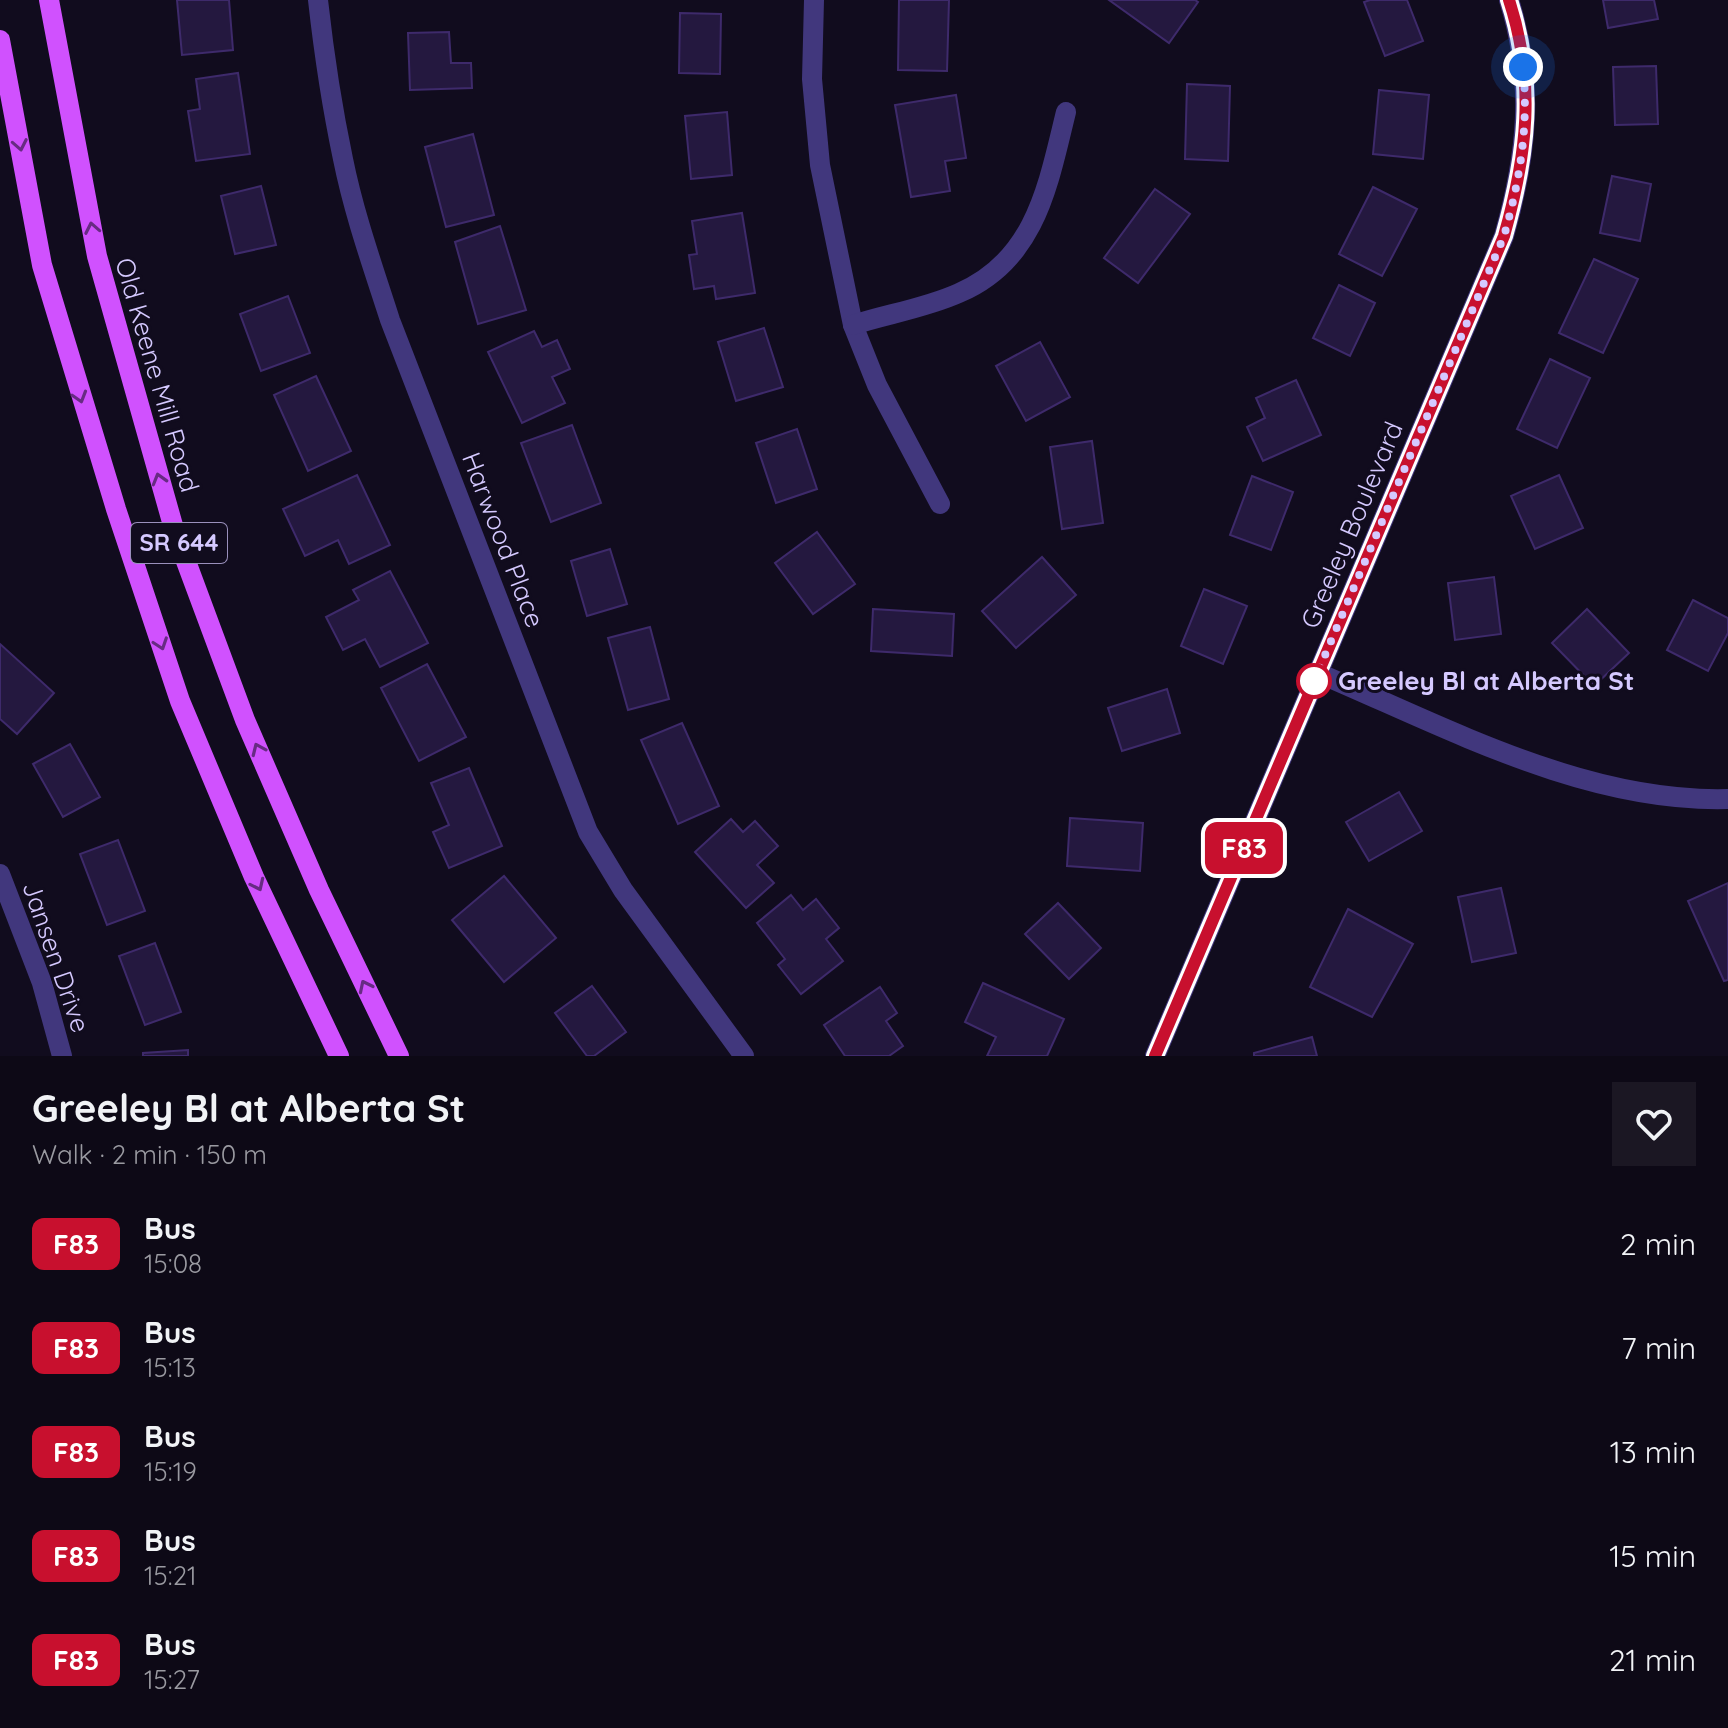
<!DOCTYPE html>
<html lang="en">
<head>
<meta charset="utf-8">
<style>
  body { margin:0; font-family:Quicksand,sans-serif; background:#1b1723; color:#f1f3f6; height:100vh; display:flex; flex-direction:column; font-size:30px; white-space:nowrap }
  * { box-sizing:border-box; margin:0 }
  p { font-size:26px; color:#9a9aa1 }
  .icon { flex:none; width:44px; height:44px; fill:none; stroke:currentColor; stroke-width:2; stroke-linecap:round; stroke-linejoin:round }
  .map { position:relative; height:1056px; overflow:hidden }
  .side { display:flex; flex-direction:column; background:#0d0916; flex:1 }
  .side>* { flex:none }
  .badge { padding:0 16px; border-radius:12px; font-size:28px; line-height:52px }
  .you { position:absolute; width:40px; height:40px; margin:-20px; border:6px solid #fff; border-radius:50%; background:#1a73e8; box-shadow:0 0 0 12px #1a73e833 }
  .map>.badge { position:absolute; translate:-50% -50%; box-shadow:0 0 0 4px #fff }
  .round { display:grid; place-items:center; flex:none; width:84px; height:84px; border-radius:0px; background:#1b1723 }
  .headline { display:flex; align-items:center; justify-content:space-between; height:136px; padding:0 32px }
  h1 { font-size:38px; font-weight:700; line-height:60px }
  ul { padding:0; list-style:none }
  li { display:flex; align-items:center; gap:24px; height:104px; padding:0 32px }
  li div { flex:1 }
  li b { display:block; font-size:30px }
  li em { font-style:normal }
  li .badge { min-width:88px; font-weight:700; text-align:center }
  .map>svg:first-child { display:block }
</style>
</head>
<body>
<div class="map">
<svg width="1728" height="1056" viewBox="0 0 1728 1056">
  <rect width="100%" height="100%" fill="#110c1e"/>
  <!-- building -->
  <g fill="#24183f" stroke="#3e2a6b" stroke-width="2">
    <path d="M177,0H229L233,50L182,55Z"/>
    <path d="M899,0H949L947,71L898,70Z"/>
    <path d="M1109,0H1195L1198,2L1169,43Z"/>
    <path d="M1370,0H1407L1423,41L1385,56L1364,2Z"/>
    <path d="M1603,0H1654L1658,19L1608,28Z"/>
    <path d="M680,13L721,14L720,74L679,73Z"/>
    <path d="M449,32L451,63H471L472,88L410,90L408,33Z"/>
    <path d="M1656,66L1658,124L1615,125L1613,67Z"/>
    <path d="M238,73L250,154L196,161L188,111L200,109L196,79Z"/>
    <path d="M1187,84L1230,86L1228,161L1185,159Z"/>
    <path d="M1379,90L1429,95L1423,159L1373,154Z"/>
    <path d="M956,95L966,158L945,161L950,191L911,197L895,105Z"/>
    <path d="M727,112L732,175L691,179L685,116Z"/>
    <path d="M473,134L494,215L446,227L425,147Z"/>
    <path d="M1612,176L1651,184L1640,241L1600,233Z"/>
    <path d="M261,186L276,245L235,254L221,196Z"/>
    <path d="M1373,187L1417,209L1382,276L1339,254Z"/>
    <path d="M1155,189L1190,214L1138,283L1104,258Z"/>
    <path d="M742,213L755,293L716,299L714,286L694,289L689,255L697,254L692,221Z"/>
    <path d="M500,226L526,310L478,324L455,242Z"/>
    <path d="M1594,259L1638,279L1603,353L1559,333Z"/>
    <path d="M1339,285L1375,303L1350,356L1313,338Z"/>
    <path d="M288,296L310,353L261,371L240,314Z"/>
    <path d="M764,328L783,387L736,401L718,342Z"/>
    <path d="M534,331L542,347L557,340L570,369L552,377L565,403L522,423L488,352Z"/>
    <path d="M1040,342L1070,397L1026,421L996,366Z"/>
    <path d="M1550,359L1590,378L1557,448L1517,429Z"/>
    <path d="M316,376L351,451L308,471L274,395Z"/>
    <path d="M1296,380L1321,435L1263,461L1247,427L1265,418L1256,398Z"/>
    <path d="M572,425L601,503L551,522L521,443Z"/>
    <path d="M797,429L817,489L776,503L756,443Z"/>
    <path d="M1092,441L1103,523L1062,529L1050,447Z"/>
    <path d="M357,475L390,545L349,564L338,540L305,556L283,509Z"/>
    <path d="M1559,475L1583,528L1535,549L1511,496Z"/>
    <path d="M1252,476L1293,492L1271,550L1230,535Z"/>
    <path d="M817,532L855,584L813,614L775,563Z"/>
    <path d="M610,549L627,604L587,616L571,561Z"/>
    <path d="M1042,557L1076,595L1016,648L982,611Z"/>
    <path d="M390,571L428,643L380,667L365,639L343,650L326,617L359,600L353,590Z"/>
    <path d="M1494,577L1501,634L1455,640L1448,583Z"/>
    <path d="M1204,589L1247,606L1223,664L1181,646Z"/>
    <path d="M1693,600L1728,618V633L1708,671L1667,650Z"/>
    <path d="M873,609L954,614L952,656L871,651Z"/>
    <path d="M1587,609L1629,653L1594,686L1552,643Z"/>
    <path d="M650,627L669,699L628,710L608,638Z"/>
    <path d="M0,644L54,693L17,734L0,719Z"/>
    <path d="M427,664L466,737L419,761L381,688Z"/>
    <path d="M1167,689L1180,733L1122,751L1108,708Z"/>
    <path d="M682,723L719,806L678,824L641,740Z"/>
    <path d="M70,744L100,797L63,817L33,764Z"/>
    <path d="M469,768L502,846L449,868L433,832L449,825L431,783Z"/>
    <path d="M1399,792L1422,831L1369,861L1346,822Z"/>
    <path d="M1070,818L1143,823L1140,871L1067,866Z"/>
    <path d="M731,819L743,832L755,821L778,846L757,865L774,883L746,908L695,852Z"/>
    <path d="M118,840L145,911L107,925L80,854Z"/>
    <path d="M504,876L556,938L504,982L452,920Z"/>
    <path d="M1728,883V980L1724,981L1688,901Z"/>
    <path d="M1501,888L1516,953L1472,962L1458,897Z"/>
    <path d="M791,895L803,910L816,899L839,928L826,939L843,961L801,994L778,965L785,959L757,923Z"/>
    <path d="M1058,903L1101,948L1069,979L1025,934Z"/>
    <path d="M1348,909L1413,944L1372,1017L1310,987Z"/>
    <path d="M155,943L181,1012L145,1025L119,956Z"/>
    <path d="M983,983L1064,1019L1047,1056H987L996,1037L965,1022Z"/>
    <path d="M592,986L626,1032L594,1056H587L555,1013Z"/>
    <path d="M880,987L897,1013L886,1021L903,1046L889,1056H845L824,1025Z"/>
    <path d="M1312,1037L1317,1056H1254V1053Z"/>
    <path d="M188,1050V1056H143V1053Z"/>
  </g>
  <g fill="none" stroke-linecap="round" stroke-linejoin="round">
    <!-- minor -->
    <g stroke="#41377d" stroke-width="20">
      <path d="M318,0C324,54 332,107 343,159C354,214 373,267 390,320L588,832L623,890L744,1056"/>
      <path d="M814,0L812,79L820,165L853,325L877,385L940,504"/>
      <path d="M853,325C887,314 926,308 959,293C1036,260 1048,185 1066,112"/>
      <path d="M1318,673C1446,727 1585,803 1728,799"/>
      <path d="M0,874L42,983L62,1056"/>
    </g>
    <!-- tertiary -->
    <path stroke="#41377d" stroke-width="20" d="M1155,1056L1504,236C1527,155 1535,83 1509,0"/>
    <!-- primary -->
    <g stroke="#d051fe" stroke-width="20">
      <path d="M49,0L97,256L174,529L245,720L319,890L399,1056"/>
      <path d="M0,40L42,265L116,509L180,701L254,877L339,1056"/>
    </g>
  </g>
  <!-- one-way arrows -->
  <defs><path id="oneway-chevron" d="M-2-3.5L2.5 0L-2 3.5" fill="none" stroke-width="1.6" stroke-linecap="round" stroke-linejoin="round" transform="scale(2)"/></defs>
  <g stroke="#672b83">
    <use href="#oneway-chevron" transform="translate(20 145) rotate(79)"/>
    <use href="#oneway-chevron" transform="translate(92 228) rotate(-101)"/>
    <use href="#oneway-chevron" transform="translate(80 397) rotate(73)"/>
    <use href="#oneway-chevron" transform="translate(159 479) rotate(-106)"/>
    <use href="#oneway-chevron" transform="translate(161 644) rotate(71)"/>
    <use href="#oneway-chevron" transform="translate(258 749) rotate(-114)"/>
    <use href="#oneway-chevron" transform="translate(258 885) rotate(65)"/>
    <use href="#oneway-chevron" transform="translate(365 986) rotate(-116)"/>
  </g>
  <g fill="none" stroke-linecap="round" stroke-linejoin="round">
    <defs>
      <path id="line" d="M1155,1056L1504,236C1527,155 1536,83 1509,0"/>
    </defs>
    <!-- line casing -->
    <use href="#line" stroke="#fff" stroke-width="18"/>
    <!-- line -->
    <use href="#line" stroke="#c8102e" stroke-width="12"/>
    <!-- walk -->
    <path stroke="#d5c9ff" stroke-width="8" stroke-dasharray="0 14.4" d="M1314,681L1504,236C1520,180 1529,126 1523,67"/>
  </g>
  <!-- markers -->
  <circle fill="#fff" stroke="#c8102e" stroke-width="4" cx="1314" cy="681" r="16"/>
  <g text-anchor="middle" stroke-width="6" stroke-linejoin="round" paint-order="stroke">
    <!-- shield labels -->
    <rect fill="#110c1e" stroke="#9a90bc" stroke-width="2" x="131" y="523" width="96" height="40" rx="6"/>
    <g font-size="24" font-weight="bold" fill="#d5c9ff">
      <text x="179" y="551">SR 644</text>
    </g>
    <!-- street labels -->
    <g font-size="26" fill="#d5c9ff" stroke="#110c1e">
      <text transform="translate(157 375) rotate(74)" y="9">Old Keene Mill Road</text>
      <text transform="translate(1352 525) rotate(-67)" y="9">Greeley Boulevard</text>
      <text transform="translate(503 540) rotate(69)" y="9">Harwood Place</text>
      <text transform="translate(56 957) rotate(71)" y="9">Jansen Drive</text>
    </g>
    <!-- stop labels -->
    <g font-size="26" font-weight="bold" fill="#d5c9ff" stroke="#110c1e" text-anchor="start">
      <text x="1338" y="690">Greeley Bl at Alberta St</text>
    </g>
  </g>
</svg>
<div class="you" style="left:1523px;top:67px"></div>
<b class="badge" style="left:1244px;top:848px;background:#c8102e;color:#fff">F83</b>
</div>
<section class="side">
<div class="headline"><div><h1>Greeley Bl at Alberta St</h1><p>Walk · 2 min · 150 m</p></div><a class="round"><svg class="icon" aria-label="heart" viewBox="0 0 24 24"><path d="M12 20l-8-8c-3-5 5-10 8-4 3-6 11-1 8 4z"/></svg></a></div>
<ul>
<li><span class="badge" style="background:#c8102e;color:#fff">F83</span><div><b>Bus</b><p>15:08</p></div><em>2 min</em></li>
<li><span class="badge" style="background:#c8102e;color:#fff">F83</span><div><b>Bus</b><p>15:13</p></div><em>7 min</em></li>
<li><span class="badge" style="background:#c8102e;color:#fff">F83</span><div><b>Bus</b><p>15:19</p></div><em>13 min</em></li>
<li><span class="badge" style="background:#c8102e;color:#fff">F83</span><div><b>Bus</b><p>15:21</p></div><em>15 min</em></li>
<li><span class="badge" style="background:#c8102e;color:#fff">F83</span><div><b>Bus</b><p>15:27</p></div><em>21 min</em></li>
</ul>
</section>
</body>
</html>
